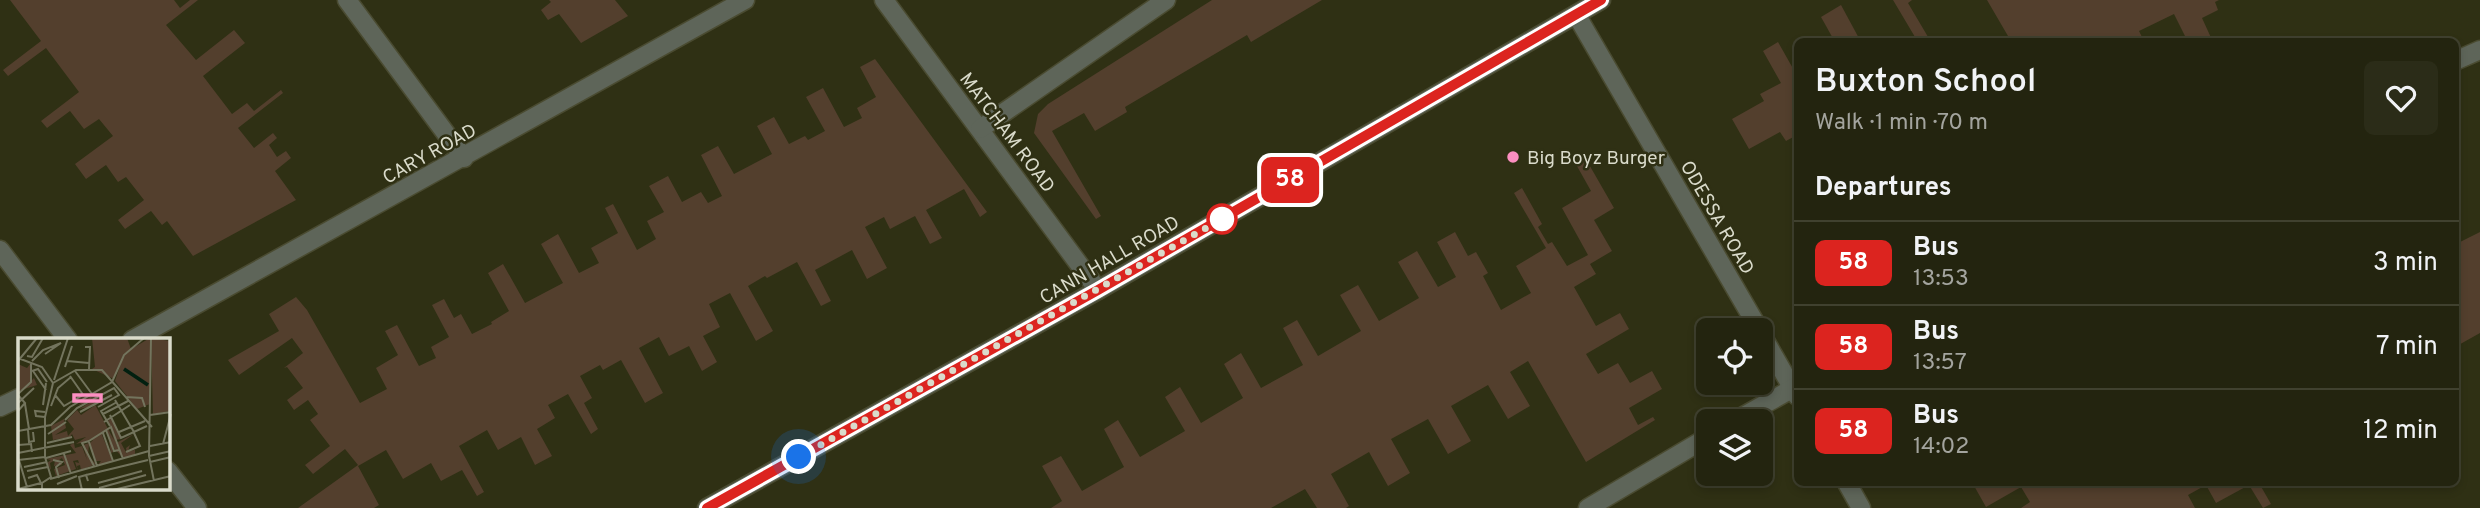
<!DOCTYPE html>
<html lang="en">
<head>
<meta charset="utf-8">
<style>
  body { margin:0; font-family:Overpass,sans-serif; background:#2b2c18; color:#f1f3f6; height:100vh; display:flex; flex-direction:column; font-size:26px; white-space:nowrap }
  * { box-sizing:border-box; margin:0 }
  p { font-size:23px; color:#a3a49e }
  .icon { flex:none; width:38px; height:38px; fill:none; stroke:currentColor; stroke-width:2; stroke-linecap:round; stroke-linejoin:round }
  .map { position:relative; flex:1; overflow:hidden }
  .details { position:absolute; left:1794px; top:38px; width:665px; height:448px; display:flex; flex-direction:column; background:#23240f; border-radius:10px; box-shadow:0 4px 10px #0003,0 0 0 2px #40412f }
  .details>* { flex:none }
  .badge { padding:0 14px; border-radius:10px; font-size:24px; line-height:46px }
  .tools { position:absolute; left:1696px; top:318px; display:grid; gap:14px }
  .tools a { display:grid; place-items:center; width:77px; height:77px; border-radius:10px; background:#23240f; box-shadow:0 4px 10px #0003,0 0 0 2px #40412f; font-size:35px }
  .you { position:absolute; width:35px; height:35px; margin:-18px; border:5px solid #fff; border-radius:50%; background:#1a73e8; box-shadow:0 0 0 10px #1a73e833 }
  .map>.badge { position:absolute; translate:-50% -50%; box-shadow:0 0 0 4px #fff }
  h2 { padding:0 21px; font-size:26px; line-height:63px }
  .round { display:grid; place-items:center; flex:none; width:74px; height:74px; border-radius:10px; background:#2b2c18 }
  .overview { display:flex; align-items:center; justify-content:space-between; height:119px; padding:0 21px }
  h1 { font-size:33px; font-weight:600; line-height:52px }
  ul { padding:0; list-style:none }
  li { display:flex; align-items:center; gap:21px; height:84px; padding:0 21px; border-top:2px solid #40412f }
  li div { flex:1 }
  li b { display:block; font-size:26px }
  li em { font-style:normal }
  li .badge { min-width:77px; font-weight:700; text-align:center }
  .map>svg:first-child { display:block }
</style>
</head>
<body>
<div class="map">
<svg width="2480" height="508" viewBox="0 0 2480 508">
  <rect width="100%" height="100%" fill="#2f3014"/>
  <!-- green -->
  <g fill="#533f2d">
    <path d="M10,0H174L180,8L190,0H198L166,25L196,60L234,30L245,43L203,76L232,114L247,103L254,111L281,90L283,93L238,128L254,148L273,133L277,138L269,145L277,157L286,151L291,158L275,171L296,200L193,256L167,221L162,225L151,211L125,229L118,220L144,200L126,177L118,182L106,165L86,179L75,164L113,136L99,119L84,129L70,111L47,128L41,121L79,92L46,48L8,76L3,70L41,41Z"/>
    <path d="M549,0H615L628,16L581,43L559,14L548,20L541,10L551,2Z"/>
    <path d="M1212,0H1322L1251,42L1247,35L1125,107L1127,112L1095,131L1084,113L1052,131L1101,216L1096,219L1034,133L1038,114L1048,104Z"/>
    <path d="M1893,0H1912L1908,3L1931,42H1906L1915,37Z"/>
    <path d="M1987,0H2219L2215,2L2218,10L2202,18L2213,42H2188L2174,14L2139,31L2144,41L2141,42H1998L2008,36Z"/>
    <path d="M1841,5L1861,42H1835L1821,17Z"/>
    <path d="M1778,42L1795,72L1797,71V135L1786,141L1780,132L1749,149L1732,119L1764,101L1760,94L1781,83L1763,51Z"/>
    <path d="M875,59L987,212L980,217L964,189L926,210L942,238L930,244L915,216L890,229L884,217L865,227L887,268L867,279L852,250L815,270L831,301L821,306L797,262L767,278L765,276L748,286L773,331L756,341L730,293L709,304L720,327L703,336L717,362L702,371L689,346L669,356L659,337L639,348L663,393L645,403L621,360L603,370L600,365L580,376L592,398L584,403L598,429L591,434L568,394L548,405L555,418L537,429L552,456L535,465L521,437L498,450L487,430L459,446L484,492L477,496L462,470L441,481L431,463L403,479L386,450L358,466L379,505L374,508H298L358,465L345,449L313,474L305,465L330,446L310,420L318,414L308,400L294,410L287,400L303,388L287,367L284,368L303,353L292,338L239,375L228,360L279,331L269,314L296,297L307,310L360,403L387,389L376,368L398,355L385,331L397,325L419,366L436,358L431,347L449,337L432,305L444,299L454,318L461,314L472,334L492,324L491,322L509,311L488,273L503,264L525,303L563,283L541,244L558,234L579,273L599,263L591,248L618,233L605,208L613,204L637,250L656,239L647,221L664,212L649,186L668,176L682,202L701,192L708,203L722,196L701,155L718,146L734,174L772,154L757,126L774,117L789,144L805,136L808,140L825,131L806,97L823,88L844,127L862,118L857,108L876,97L860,67Z"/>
    <path d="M1583,154L1614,208L1594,220L1612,251L1590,264L1596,274L1574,287L1596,326L1620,313L1629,329L1586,354L1598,374L1618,363L1630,383L1652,371L1662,389L1629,408L1638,425L1653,417L1655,420L1586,462L1528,361L1510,372L1530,406L1508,419L1488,385L1451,406L1471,441L1448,454L1428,419L1391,439L1410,473L1388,486L1369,452L1331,474L1349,506L1346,508H1317L1305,489L1271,508H1051L1062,501L1042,466L1061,456L1082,491L1124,467L1104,429L1118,420L1140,457L1185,431L1165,397L1180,387L1201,423L1243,398L1224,364L1241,353L1261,388L1303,365L1283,328L1297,320L1318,356L1361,331L1340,295L1358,285L1379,321L1419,298L1398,262L1417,251L1438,287L1456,277L1437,242L1455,232L1468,256L1476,252L1488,273L1483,276L1501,310L1531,293L1516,266L1546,248L1514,193L1522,188L1542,224L1538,227L1548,244L1552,242L1567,266L1588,255L1562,208L1591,191L1573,159Z"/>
    <path d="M2480,232V333L2455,347V239L2458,243Z"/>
    <path d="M1976,483H2259L2271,504L2263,508L2249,485L2216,503L2206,485L2188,495L2195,508H2021L2030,502L2021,487L1986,507L1973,484Z"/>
  </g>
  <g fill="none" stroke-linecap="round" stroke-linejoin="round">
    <defs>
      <g id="minor">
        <path d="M347,0L464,158"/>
        <path d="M884,0L1098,290"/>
        <path d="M1577,16L1760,331"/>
        <path d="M2455,61L2480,50"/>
        <path d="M980,129L1166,0"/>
        <path d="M0,250L68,340"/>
        <path d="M1760,332L1797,396"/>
        <path d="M132,340L745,0"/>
        <path d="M0,407L19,398"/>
        <path d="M1733,422L1797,386"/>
        <path d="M168,471L197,508"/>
        <path d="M1847,483L1861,508"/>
        <path d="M1588,508L1708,437"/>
      </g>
      <path id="tertiary" d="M707,508L1098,290L1601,0"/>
    </defs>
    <!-- minor casing -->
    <use href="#minor" stroke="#4a4b31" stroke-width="21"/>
    <!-- tertiary casing -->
    <use href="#tertiary" stroke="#4a4b31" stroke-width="21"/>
    <!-- minor -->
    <use href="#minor" stroke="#5e6559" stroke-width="18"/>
    <!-- tertiary -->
    <use href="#tertiary" stroke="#5e6559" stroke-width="18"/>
  </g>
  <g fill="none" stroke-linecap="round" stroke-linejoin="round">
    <defs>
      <path id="line" d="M707,508L1098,290L1601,0"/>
    </defs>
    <!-- line casing -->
    <use href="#line" stroke="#fff" stroke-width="16"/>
    <!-- line -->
    <use href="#line" stroke="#dc241f" stroke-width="10"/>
    <!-- walk -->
    <path stroke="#dadbcb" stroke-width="7" stroke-dasharray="0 12.6" d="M799,457L1222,219"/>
  </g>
  <!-- markers -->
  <circle fill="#fc8fc1" stroke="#2f3014" stroke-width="2.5" cx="1513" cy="157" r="7"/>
  <circle fill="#fff" stroke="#dc241f" stroke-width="3.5" cx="1222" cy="219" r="14"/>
  <g text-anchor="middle" stroke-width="5" stroke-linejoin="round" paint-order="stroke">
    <!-- street labels -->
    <g font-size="19" fill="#dadbcb" stroke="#2f3014">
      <text transform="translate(1008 132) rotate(53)" y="7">MATCHAM ROAD</text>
      <text transform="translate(429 153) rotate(-29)" y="7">CARY ROAD</text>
      <text transform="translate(1718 217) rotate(60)" y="7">ODESSA ROAD</text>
      <text transform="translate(1109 259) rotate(-30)" y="7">CANN HALL ROAD</text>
    </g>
    <!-- poi labels -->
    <g font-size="19" fill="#dadbcb" stroke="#2f3014" text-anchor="start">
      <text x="1527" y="164">Big Boyz Burger</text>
    </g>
  </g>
  <!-- overview -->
  <g transform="translate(18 338)">
    <rect width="152" height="152" fill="#2f3014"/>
    <path d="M74,0H109L113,11L132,0V66L119,71L97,43L105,19L96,41L74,31L77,29ZM133,0L152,3V73L135,76ZM13,25V43L16,40L19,47L0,53V26L9,30ZM73,59L96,102L90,83L93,80L97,87L103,101L97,102L100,110V104L116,96L103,105L109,116L108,110L112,107L110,113L117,112V117L105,120L94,108L95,114L93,115L89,92L84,97L95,123L79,128L83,123H78L71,106L75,102L58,106L68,99L57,102L54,96L52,99L35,102L33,88L46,81L48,90L37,97L49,93L50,98L56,91L49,82L59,72L63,77L76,68L61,71L73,64L60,67ZM56,105L57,110L64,108L69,122L65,107L71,105L70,118L78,126L63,132L62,127L59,128L60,133L57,124L61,125L60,122L55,123L58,131L38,138L36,131L47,127L44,120L41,122L44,127L36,128L37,122L32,125L33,132L29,125L33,122L28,121L58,115L52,107Z" fill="#533f2d"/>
    <path fill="none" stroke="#022010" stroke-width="3.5" d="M106,31L130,47"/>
    <path fill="none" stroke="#73745d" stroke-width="2" d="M133,0L131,118L136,143M67,9H72L71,31M9,18L14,19L25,0M0,20L24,29L35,45M0,23L19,0M14,23L25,12L43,5L27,16M49,23L71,25M47,29L54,8M14,33L20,31L29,44M15,33L28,52M57,33L74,56M52,38L66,58M36,42L50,0M35,45L58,32H84L134,89M0,56L13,44V26M0,57L7,65L0,73M37,57L46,68L65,57M108,59L124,60L127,69M97,62L116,94M0,65L16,50M7,66L11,91M25,67L28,45M33,68L40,50L53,39M62,74L94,57M85,76L110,63M92,77L103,100L129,88M132,77L153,74M27,79L18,78L17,73L27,74M47,82L59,70L96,50L101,57L80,69M86,84L112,67M92,88L83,73L99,64M10,92L11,104L16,103L15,94M88,92L96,113L101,112M0,93L33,87L52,69L94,44L106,17L126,0M101,94L127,83M85,95L95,123M30,96L48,84M71,103L93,89L105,121M71,103L64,105L76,128M71,104L79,128M29,105L54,99M145,106L153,76M0,107L13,106L14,114M132,108L153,104M108,114L122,108L116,95M0,115L56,104M46,116L53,136M131,118L153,113M28,120L53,113M0,122L27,119M1,122L9,149M35,122L44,124L38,129L41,140M132,124L153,119M6,129L29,124M9,133L30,129M68,137L130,122M32,141L131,113M80,145L124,133M39,146L59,138M81,150L128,137M0,151L23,145L19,137L10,140M24,152V145L33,139L27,119V79L35,45M64,152L61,139L68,137L70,143M95,152L153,138"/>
    <path fill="#fc8fc1" fill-opacity="0.15" stroke="#fc8fc1" stroke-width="3.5" d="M56,57H83V63H56Z"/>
    <rect width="152" height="152" fill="none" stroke="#dadbcb" stroke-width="3.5"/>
  </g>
</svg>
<div class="tools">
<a><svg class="icon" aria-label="locate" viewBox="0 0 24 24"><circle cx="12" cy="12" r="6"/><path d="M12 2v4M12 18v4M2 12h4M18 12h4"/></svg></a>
<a><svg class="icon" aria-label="layers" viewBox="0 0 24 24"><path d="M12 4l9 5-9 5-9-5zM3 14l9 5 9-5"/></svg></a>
</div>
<div class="you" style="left:799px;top:457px"></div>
<b class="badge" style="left:1290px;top:180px;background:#dc241f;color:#fff">58</b>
<section class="details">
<div class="overview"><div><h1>Buxton School</h1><p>Walk · 1 min · 70 m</p></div><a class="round"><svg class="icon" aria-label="heart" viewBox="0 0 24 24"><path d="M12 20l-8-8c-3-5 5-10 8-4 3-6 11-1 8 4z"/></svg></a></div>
<h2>Departures</h2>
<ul>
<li><span class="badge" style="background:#dc241f;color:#fff">58</span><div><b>Bus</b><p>13:53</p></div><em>3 min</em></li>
<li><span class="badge" style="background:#dc241f;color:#fff">58</span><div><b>Bus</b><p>13:57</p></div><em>7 min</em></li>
<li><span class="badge" style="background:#dc241f;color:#fff">58</span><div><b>Bus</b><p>14:02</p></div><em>12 min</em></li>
</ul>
</section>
</div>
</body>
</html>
